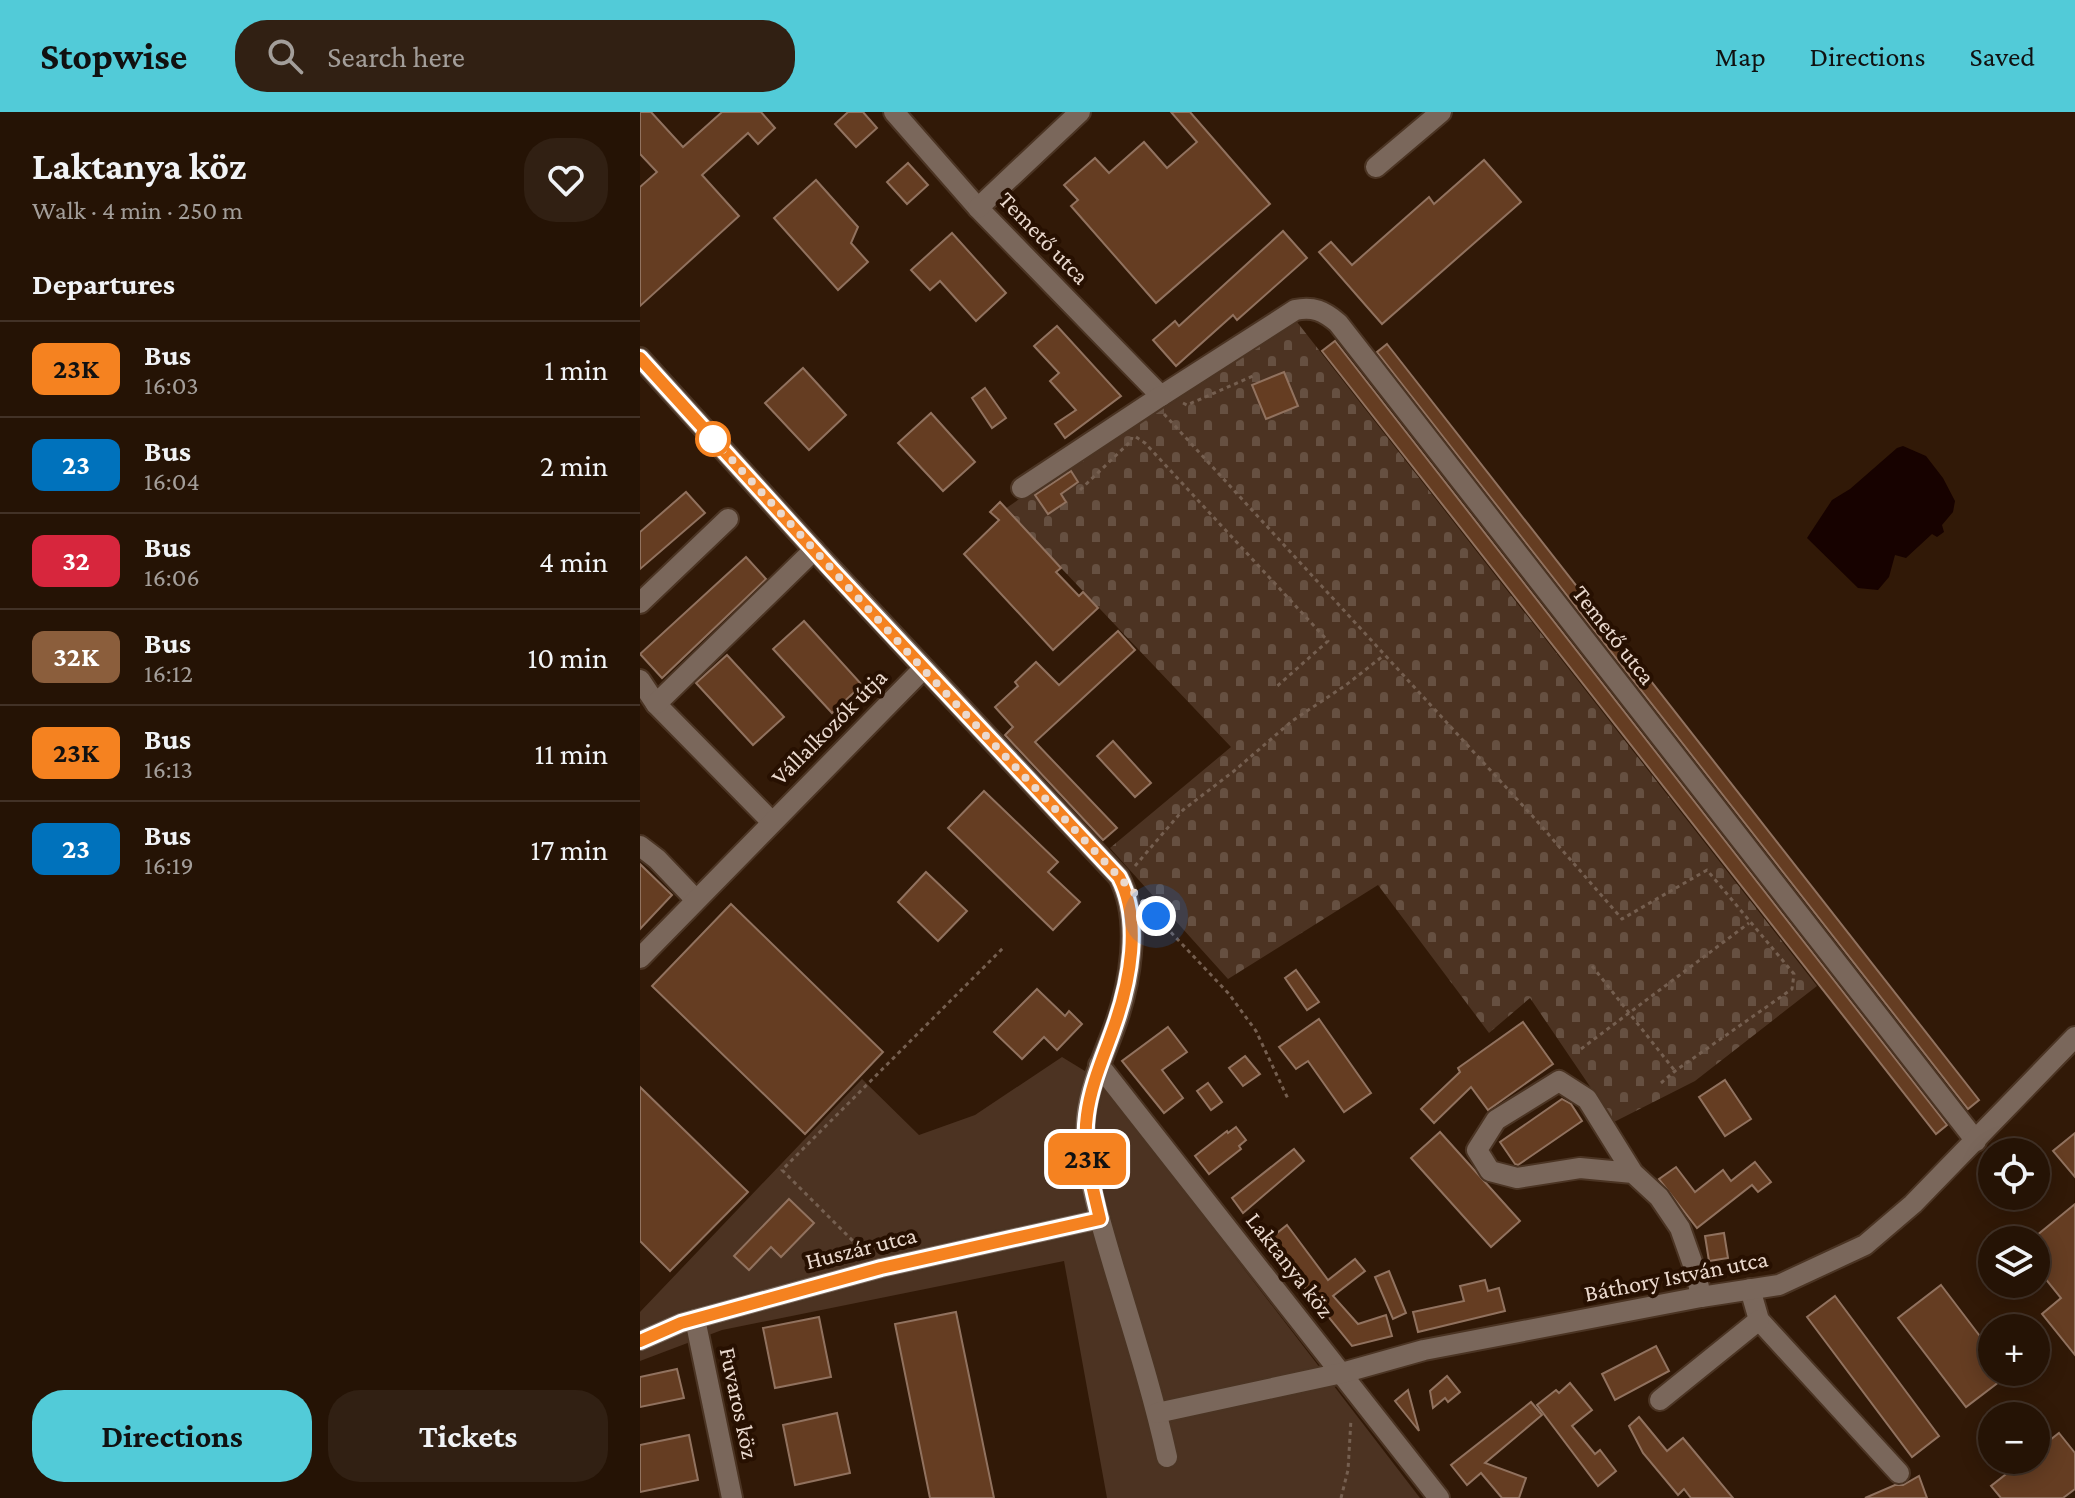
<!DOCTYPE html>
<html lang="en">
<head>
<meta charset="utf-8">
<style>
  body { margin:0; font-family:"Crimson Pro",serif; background:#312013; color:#f1f3f6; height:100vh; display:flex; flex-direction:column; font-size:30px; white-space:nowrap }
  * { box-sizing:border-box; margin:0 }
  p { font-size:26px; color:#a39e9a }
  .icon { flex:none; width:44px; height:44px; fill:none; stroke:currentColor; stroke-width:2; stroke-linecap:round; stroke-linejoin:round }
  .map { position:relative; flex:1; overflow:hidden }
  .details { display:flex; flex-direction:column; background:#251305; width:640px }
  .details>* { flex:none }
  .badge { padding:0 16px; border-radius:12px; font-size:28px; line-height:52px }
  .tools { position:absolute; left:1338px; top:1026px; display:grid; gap:16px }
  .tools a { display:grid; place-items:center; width:72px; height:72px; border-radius:50%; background:#251305; box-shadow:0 4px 20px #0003,0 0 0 2px #423227; font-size:40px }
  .you { position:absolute; width:40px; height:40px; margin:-20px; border:6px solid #fff; border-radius:50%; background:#1a73e8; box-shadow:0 0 0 12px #1a73e833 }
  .map>.badge { position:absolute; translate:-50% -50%; box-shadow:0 0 0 4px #fff }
  h2 { padding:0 32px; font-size:30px; line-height:72px }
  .round { display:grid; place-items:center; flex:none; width:84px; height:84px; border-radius:32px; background:#312013 }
  .headline { display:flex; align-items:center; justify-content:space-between; height:136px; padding:0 32px }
  h1 { font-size:38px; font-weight:700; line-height:60px }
  .primary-button { display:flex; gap:16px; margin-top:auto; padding:16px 32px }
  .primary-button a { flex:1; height:92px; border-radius:32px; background:#52cbd8; color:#111; font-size:32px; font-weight:700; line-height:92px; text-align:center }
  .primary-button a+a { background:#312013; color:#f1f3f6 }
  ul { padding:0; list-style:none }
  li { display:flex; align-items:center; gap:24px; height:96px; padding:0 32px; border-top:2px solid #423227 }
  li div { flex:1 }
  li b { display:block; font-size:30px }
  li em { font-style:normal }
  li .badge { min-width:88px; font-weight:700; text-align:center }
  header { display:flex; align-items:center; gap:48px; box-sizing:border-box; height:112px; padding:0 40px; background:#52cbd8; color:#111 }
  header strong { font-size:38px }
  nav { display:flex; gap:44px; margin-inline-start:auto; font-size:28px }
  .search { width:560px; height:72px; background:#312013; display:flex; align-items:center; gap:20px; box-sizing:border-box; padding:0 28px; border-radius:32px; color:#a39e9a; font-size:30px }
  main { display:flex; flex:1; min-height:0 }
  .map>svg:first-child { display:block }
</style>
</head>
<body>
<header>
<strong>Stopwise</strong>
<div class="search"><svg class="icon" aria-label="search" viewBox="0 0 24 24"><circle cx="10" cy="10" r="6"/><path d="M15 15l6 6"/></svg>Search here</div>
<nav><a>Map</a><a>Directions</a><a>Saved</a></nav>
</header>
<main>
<section class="details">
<div class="headline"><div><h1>Laktanya köz</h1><p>Walk · 4 min · 250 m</p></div><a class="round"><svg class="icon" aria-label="heart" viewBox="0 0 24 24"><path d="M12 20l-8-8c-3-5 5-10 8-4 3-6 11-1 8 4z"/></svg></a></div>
<h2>Departures</h2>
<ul>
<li><span class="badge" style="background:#f58220;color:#111">23K</span><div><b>Bus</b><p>16:03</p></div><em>1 min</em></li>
<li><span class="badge" style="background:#0072bc;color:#fff">23</span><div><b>Bus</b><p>16:04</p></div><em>2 min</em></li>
<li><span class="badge" style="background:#d7263d;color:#fff">32</span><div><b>Bus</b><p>16:06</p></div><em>4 min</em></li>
<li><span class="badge" style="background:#8b5e3c;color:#fff">32K</span><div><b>Bus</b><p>16:12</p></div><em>10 min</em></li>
<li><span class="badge" style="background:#f58220;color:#111">23K</span><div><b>Bus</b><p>16:13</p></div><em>11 min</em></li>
<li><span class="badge" style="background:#0072bc;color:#fff">23</span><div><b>Bus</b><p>16:19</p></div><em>17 min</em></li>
</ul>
<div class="primary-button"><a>Directions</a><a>Tickets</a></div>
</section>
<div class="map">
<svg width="1435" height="1386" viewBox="0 0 1435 1386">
  <defs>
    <pattern id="cemetery-stones" width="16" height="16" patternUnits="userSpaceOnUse" patternTransform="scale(2)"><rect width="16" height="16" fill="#4c3322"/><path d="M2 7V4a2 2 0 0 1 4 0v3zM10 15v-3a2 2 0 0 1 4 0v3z" fill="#665041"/></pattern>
  </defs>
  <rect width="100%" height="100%" fill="#311907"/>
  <!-- grass -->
  <path fill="#4c3322" d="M422,945L458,967L780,1386H467L424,1149L82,1218L0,1249V1200L222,967L279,1023L335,1003Z"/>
  <!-- cemetery -->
  <path fill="url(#cemetery-stones)" d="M657,210L1177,874L1055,969L974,1010L890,886L849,921L738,773L588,867L470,736L591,635L365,397L511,295Z"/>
  <!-- water -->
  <path fill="#170200" d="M1263,334L1286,344L1303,366L1315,389L1313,400L1302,413L1304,420L1297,425L1292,422L1266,446L1255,443L1249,465L1238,478L1218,476L1167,426L1192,388L1210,377L1257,336Z"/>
  <!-- building -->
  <g fill="#653d22" stroke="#91725f" stroke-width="2">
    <path d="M0,0H11L43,35L82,0H121L135,16L118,32L108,21L62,63L99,104L0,194V75L17,60L0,42Z"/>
    <path d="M208,0H223L237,16L216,35L195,12Z"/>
    <path d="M531,0H550L630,92L516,191L431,94L438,88L424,73L455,46L469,61L504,30L527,56L557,30Z"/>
    <path d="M844,48L881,90L742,212L679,140L691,130L712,153L789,85L794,92Z"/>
    <path d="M268,51L288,73L267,92L247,70Z"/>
    <path d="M176,68L218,115L211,131L228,150L198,178L134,106Z"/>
    <path d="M643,119L667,146L597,208L593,203L536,254L513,228L535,209L539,214Z"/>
    <path d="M312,121L366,181L336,209L300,169L290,178L271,158Z"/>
    <path d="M417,214L481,284L425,326L415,312L436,298L410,269L419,261L394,234Z"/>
    <path d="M695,229L1307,1013L1296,1022L682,239Z"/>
    <path d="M747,232L1339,988L1328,997L737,240Z"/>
    <path d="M163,256L206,303L169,338L125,291Z"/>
    <path d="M644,260L658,294L626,307L612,273Z"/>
    <path d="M345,276L366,306L352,316L332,286Z"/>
    <path d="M291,301L335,350L303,379L258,331Z"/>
    <path d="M431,359L438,370L421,382L426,390L408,402L395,383Z"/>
    <path d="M46,380L65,401L0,457V420Z"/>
    <path d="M360,390L421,456L416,460L439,484L443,480L458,496L413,538L324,442L359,408L350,400Z"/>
    <path d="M106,445L126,467L22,566L0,542Z"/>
    <path d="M164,509L222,573L192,601L133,537Z"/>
    <path d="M478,519L495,538L395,630L477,716L463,728L365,623L373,615L355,595L378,574L375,570L396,550L419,573Z"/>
    <path d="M87,543L144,605L113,633L56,571Z"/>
    <path d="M473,629L511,671L495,685L457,644Z"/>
    <path d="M344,679L418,750L408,760L440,790L413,818L308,716Z"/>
    <path d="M0,752L32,783L0,817Z"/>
    <path d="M286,760L327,799L298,829L258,790Z"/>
    <path d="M91,792L243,940L165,1022L12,874Z"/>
    <path d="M656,858L679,890L667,898L645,866Z"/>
    <path d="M397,877L425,904L429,899L442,912L417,938L404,925L382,947L354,920Z"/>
    <path d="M679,907L731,981L704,1000L668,949L656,957L639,935Z"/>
    <path d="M883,910L913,952L848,998L831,975L794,1011L781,997L820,960L818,956Z"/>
    <path d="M528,915L547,940L522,958L543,986L524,1001L482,949Z"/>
    <path d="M605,944L620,962L603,974L589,956Z"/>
    <path d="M1085,968L1111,1007L1085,1024L1059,985Z"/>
    <path d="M568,971L582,990L571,998L557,979Z"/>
    <path d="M0,975L108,1080L30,1159L0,1129Z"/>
    <path d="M922,987L931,992L942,1009L878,1053L875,1052L860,1030Z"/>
    <path d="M596,1015L606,1028L599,1034L601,1037L569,1062L555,1044L587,1019L588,1021Z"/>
    <path d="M800,1020L880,1109L851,1135L771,1046Z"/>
    <path d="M1435,1021V1065L1413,1039Z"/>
    <path d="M654,1037L664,1049L603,1101L592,1086Z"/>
    <path d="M1115,1050L1131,1070L1118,1080L1112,1073L1057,1116L1019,1067L1036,1055L1055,1080L1083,1058L1091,1069Z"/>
    <path d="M149,1087L174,1111L141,1145L131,1135L109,1158L94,1144Z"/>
    <path d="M1435,1092V1243L1402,1202L1421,1186L1396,1155V1124Z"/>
    <path d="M647,1113L688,1168L715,1147L725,1159L693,1184L718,1212L746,1203L752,1224L712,1234L627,1129Z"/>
    <path d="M1084,1121L1088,1146L1069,1149L1065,1124Z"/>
    <path d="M749,1159L766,1201L753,1207L735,1165Z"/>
    <path d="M845,1168L848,1179L859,1176L865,1199L778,1220L773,1200L824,1189L820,1174Z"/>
    <path d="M1301,1173L1352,1240V1260H1372L1326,1295L1258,1206Z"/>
    <path d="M1195,1184L1299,1324L1272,1345L1167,1205Z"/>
    <path d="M316,1200L354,1386H290L255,1212Z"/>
    <path d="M179,1205L191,1265L135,1276L123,1216Z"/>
    <path d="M1016,1234L1029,1259L975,1288L962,1262Z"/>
    <path d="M37,1257L44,1286L0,1295V1265Z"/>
    <path d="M807,1264L820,1280L808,1290L805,1286L793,1296L790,1279Z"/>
    <path d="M930,1271L952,1298L932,1314L955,1342L960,1338L976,1359L958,1374L897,1293L916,1278L919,1281Z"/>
    <path d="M768,1278L779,1319L755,1289Z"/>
    <path d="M891,1290L902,1303L845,1351L886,1366L879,1386H862L841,1361L827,1373L811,1353Z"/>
    <path d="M197,1301L210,1361L155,1373L143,1313Z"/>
    <path d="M999,1305L1027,1339L1043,1326L1093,1386H1051L1044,1377L1038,1383L1003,1341L989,1314Z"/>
    <path d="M1419,1321L1435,1341V1377L1423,1386H1361L1351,1374L1384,1348H1396V1339Z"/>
    <path d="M49,1323L58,1368L0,1380V1333Z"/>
    <path d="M1279,1364L1287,1386H1225L1255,1373H1263Z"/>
  </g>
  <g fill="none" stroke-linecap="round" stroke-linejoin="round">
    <defs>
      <g id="minor">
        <path d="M254,0L338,96L521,284L655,198C673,194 684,199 698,211L1336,1029"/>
        <path d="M736,55L801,0"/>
        <path d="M338,96L440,0"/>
        <path d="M0,246L174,438L479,765C502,809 490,874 473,919C462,948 449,976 446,1007C443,1057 460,1108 474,1156C493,1219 513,1281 527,1345"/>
        <path d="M382,376L521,284"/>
        <path d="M0,491L88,407"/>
        <path d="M0,568L16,592L132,710"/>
        <path d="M16,592L174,438"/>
        <path d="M0,734L17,747L56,788"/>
        <path d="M0,846L283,557"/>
        <path d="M459,953L799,1386"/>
        <path d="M993,1061L940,1056L877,1066L850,1059L837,1038L856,1008L919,969L947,987L993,1061L1019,1085L1040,1116L1056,1161L1061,1185"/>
        <path d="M1110,1177L1119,1208L1259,1361"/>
        <path d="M55,1207L92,1386"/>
        <path d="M0,1229L41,1211L241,1156L460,1107"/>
        <path d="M1020,1288L1119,1208"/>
        <path d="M517,1301L702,1261L784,1238L1061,1185L1139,1173L1225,1133L1273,1092L1435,925"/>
      </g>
    </defs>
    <!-- minor casing -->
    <use href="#minor" stroke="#4b3423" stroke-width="24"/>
    <!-- path -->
    <g stroke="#755f50" stroke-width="3" stroke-dasharray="4 4" stroke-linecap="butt">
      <path d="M543,291L547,293L613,264"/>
      <path d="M524,302L896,708L982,807L1067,758L1154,862L1152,877L1035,959L1021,971"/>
      <path d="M496,325L505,331L688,529L635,576"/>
      <path d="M440,378L491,329L492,325"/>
      <path d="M495,754L543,698L594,659L652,609L706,573L743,544"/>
      <path d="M509,797L589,882L616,919L649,989"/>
      <path d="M952,854L1035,959"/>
      <path d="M941,937L1109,811"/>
      <path d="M224,1140L142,1058L365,834"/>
      <path d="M701,1386L708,1358L711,1307"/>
    </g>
    <!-- minor -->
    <use href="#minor" stroke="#7a675b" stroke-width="20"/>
  </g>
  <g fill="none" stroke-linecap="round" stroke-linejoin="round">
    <defs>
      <path id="line" d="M0,246L192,458L479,765C502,809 490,870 474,915C464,944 451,972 447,1003C442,1038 452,1073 460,1107L241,1156L41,1211L0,1229"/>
    </defs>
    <!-- line casing -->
    <use href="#line" stroke="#fff" stroke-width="18"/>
    <!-- line -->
    <use href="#line" stroke="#f58220" stroke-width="12"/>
    <!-- walk -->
    <path stroke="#ead9ce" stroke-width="8" stroke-dasharray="0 14.4" d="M73,327L283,557L516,804"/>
  </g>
  <!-- markers -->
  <circle fill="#fff" stroke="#f58220" stroke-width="4" cx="73" cy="327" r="16"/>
  <g text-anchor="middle" stroke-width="8" stroke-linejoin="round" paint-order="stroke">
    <!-- street labels -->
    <g font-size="24" fill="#ead9ce" stroke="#271001">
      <text transform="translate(404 126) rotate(46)" y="8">Temető utca</text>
      <text transform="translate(974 523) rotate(52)" y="8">Temető utca</text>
      <text transform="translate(189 615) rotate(-45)" y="8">Vállalkozók útja</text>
      <text transform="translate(221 1136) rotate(-14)" y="8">Huszár utca</text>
      <text transform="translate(650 1153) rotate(52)" y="8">Laktanya köz</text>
      <text transform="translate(1036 1164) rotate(-11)" y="8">Báthory István utca</text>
      <text transform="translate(99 1291) rotate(78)" y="8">Fuvaros köz</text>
    </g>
  </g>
</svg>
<div class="tools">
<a><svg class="icon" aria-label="locate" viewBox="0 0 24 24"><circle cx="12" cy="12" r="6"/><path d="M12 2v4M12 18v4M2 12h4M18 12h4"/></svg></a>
<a><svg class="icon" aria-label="layers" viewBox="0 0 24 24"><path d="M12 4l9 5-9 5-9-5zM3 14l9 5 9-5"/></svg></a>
<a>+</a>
<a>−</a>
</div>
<div class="you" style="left:516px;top:804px"></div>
<b class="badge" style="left:447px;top:1047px;background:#f58220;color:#111">23K</b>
</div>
</main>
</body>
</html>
